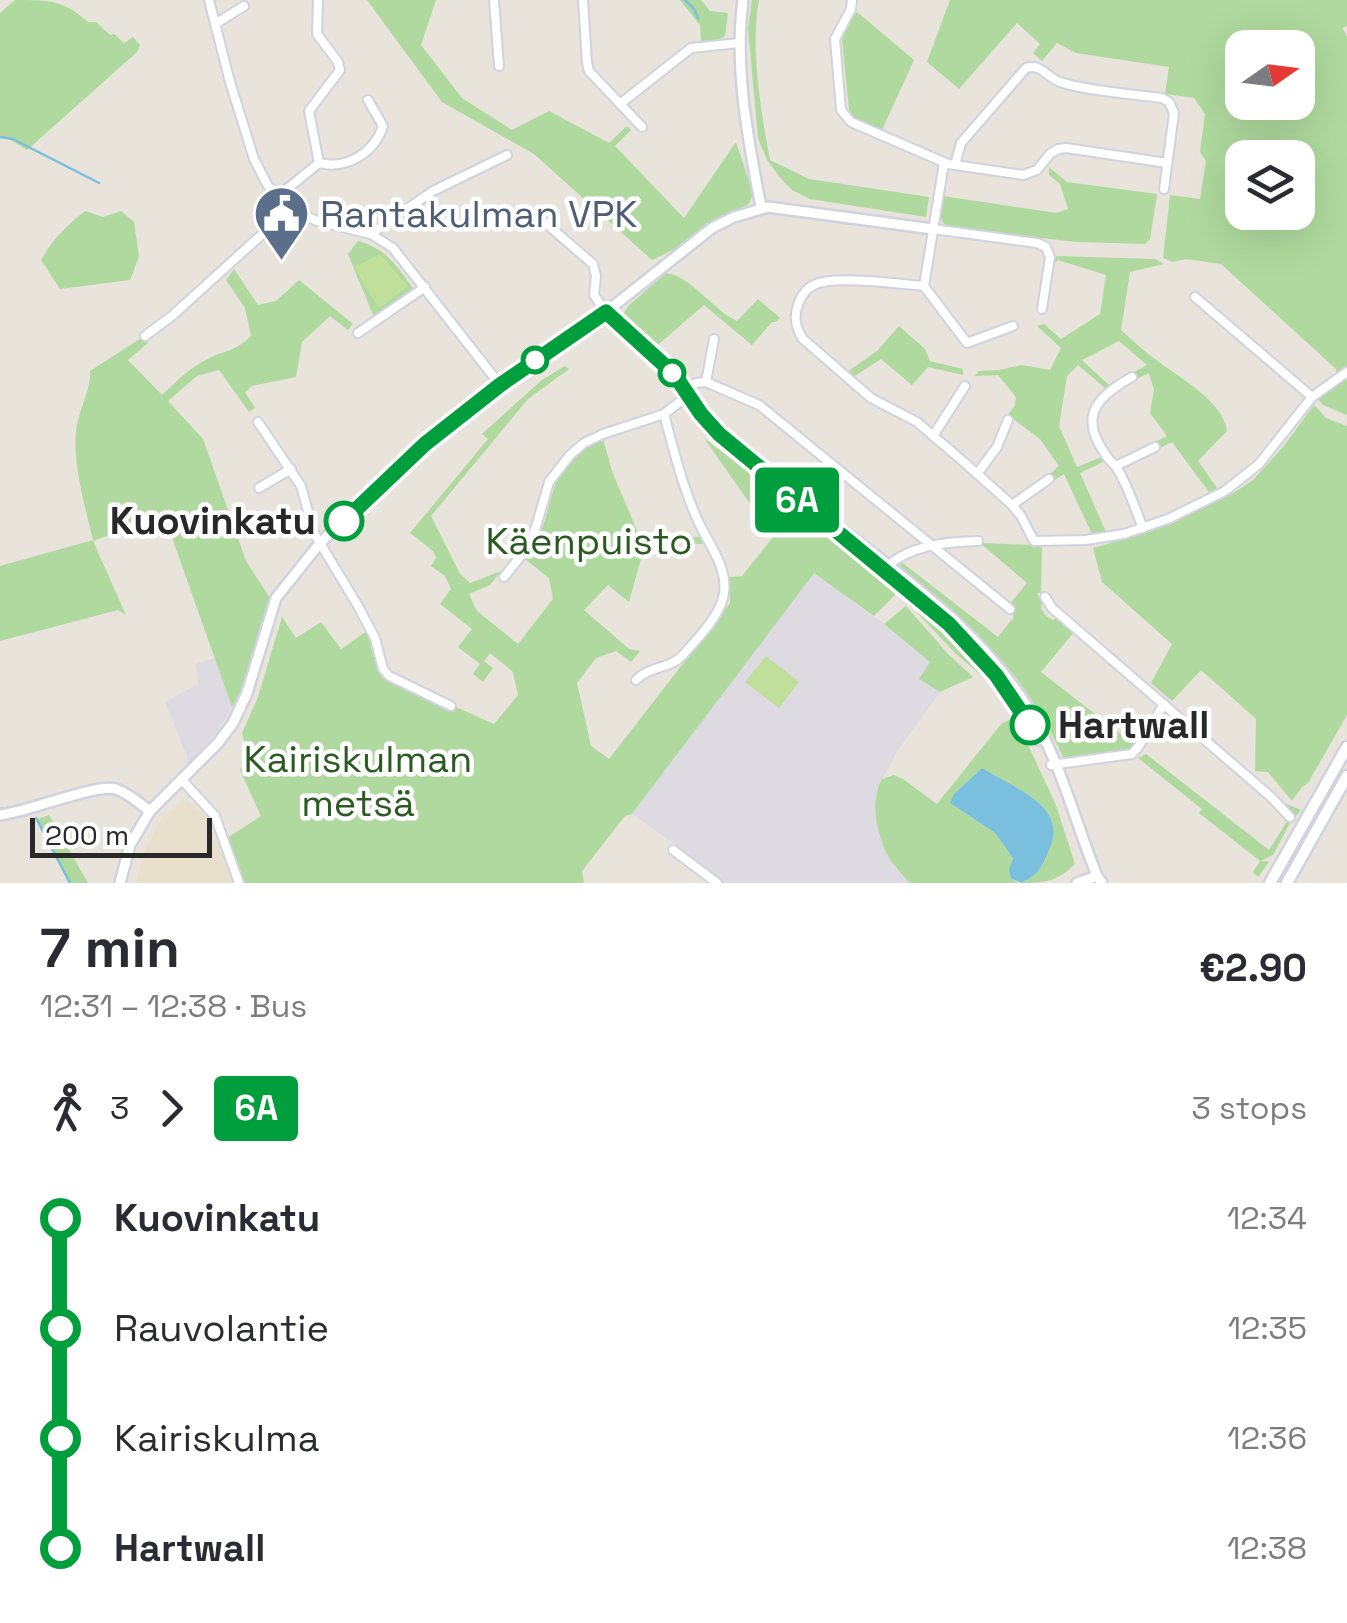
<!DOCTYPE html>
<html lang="en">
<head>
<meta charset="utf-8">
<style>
  body { margin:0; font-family:"Space Grotesk",sans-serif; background:#f7f7f7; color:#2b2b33; height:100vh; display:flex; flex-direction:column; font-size:38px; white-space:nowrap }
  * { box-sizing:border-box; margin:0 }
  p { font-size:32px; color:#7c7c81 }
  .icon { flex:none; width:55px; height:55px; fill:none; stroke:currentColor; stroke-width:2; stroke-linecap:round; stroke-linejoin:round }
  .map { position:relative; height:883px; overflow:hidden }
  .details { display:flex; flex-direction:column; background:#fff; flex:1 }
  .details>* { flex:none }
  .badge { padding:0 20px; border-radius:8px; font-size:35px; line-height:65px }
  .needle { width:65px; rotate:76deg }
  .tools { position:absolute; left:1225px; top:30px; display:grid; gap:20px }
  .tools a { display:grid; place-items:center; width:90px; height:90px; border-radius:20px; background:#fff; box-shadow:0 10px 40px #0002; font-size:50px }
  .scale { position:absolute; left:30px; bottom:25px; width:182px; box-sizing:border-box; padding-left:10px; border:5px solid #282828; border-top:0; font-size:28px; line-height:35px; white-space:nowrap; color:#282828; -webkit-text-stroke:8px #fff; paint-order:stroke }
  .map>.badge { position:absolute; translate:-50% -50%; box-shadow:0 0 0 5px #fff }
  .legs { display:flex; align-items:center; gap:15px; height:110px; padding:0 40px; font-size:32px }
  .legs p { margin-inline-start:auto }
  .head { display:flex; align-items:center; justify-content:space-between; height:170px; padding:0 40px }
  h1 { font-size:55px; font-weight:700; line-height:75px }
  ul { padding:0 40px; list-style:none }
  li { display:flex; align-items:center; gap:35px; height:110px; font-size:38px }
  li i { display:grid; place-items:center; width:15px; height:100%; margin:0 12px; background:currentColor }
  li i::after { content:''; width:25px; height:25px; margin:-12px; border:8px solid; border-radius:50%; background:#fff }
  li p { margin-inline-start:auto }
  li:first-child i { background:linear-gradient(#0000 50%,currentColor 0) }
  li:last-child i { background:linear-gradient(currentColor 50%,#0000 0) }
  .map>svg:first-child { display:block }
</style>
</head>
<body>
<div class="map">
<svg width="1347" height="883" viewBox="0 0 1347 883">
  <rect width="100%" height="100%" fill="#e8e3db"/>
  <!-- industrial -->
  <g fill="#dddbe1">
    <path d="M814,572L884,624L930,662L919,679L940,692L898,750L878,787L875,801L882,839L890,861L909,883H722L682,849L632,814Z"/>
    <path d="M215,658L232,707L219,730L187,766V756L165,702L198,684L196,664Z"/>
  </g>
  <!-- education -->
  <path fill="#e8e0cc" d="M183,801H187L202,813L208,822L233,883H136L145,850L164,815Z"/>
  <!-- green -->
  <g fill="#afd99e" fill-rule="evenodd">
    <path d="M15,0C51,0 63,0 88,22H96L110,35L114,34L124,43L133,37L140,45L137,52L27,150L11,140L0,137V13Z"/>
    <path d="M367,0H436L421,45L462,98L512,130L549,111L609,143L627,126L631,130L615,146L684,218L736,142L753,193L749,204L710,223L677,248L652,260L534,154L442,102Z"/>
    <path d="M680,0H701L710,11L728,13L725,36L719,40L701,41L700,25Z"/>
    <path d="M752,0H759C750,47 761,113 770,160L809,179L929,197L926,217L810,199L792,190L782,180L767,160L758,138L748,28Z"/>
    <path d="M950,0H1347V26L1343,28L1347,37V415L1323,405L1318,399L1337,382L1336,369L1221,264L1186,259L1173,262L1163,258L1170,195L1200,199L1206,161L1200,152L1205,114L1194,98L1165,94L1169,67L1076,53L1057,43L1042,61L1033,53L1040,44L1017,23L959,89L927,62ZM1242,48H1298V102H1242ZM1242,158H1298V212H1242Z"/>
    <path d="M857,12L914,60L882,130C871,125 853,121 849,109L842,41L847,25Z"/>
    <path d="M1049,167L1067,182L1157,194L1150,239L1145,244L1077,242L950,228C936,221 941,209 943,196L1057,213L1068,209L1060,184L1049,175Z"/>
    <path d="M85,211L103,217L121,211L134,222L139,257L130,280L60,289L41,260C53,239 66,226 85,211Z"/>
    <path d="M358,241C388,249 398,268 415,291L373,315L348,254Z"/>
    <path d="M1056,256L1155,259L1164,264L1130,272L1121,330C1133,341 1146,353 1159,362C1181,379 1223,401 1227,431L1198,461L1217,488L1209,492L1172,442L1158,449L1155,442L1167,436L1150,413L1154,390L1149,373L1135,380L1132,373L1147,365L1119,341L1082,360L1109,385L1105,388L1078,365L1067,376L1059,426L1077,467L1102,457L1105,461L1080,473L1106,532L1089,535L1091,532L1064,474L1053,481L1049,475L1059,466L1040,439L1008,415L1015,405L1016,397L998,375L975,376L979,371L999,370L1022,365L1050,370L1061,348L1037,326L1044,324L1061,339L1100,314L1106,275L1058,260L1053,264Z"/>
    <path d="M234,269L258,305L276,301L299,280L353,324L348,330L330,316L302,342L296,377L252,386L245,392L255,408L249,412L219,370L197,376L168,401L203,439L246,561L270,598L241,690L232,707L164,515L93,541L126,615L118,610L0,641V566L93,540C85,505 73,467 76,431C78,412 92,387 90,371L143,337L148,343L128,360L162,395C176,382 190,367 208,359C227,349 233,353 251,336L245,308L226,280Z"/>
    <path d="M666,273C691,276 713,310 737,321L758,299L780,318L776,322H772L752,345L704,305L652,350L626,321L624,313L628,306Z"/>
    <path d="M899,326L925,349L930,361L963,369V375L928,367L912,385L881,359L853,377L847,372L877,351Z"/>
    <path d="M565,366L569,369L528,399L431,516L460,574L470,583L501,571L490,585L469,594L477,611L518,644L553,599L549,578L524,558C561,520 537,462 603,439L613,474L639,535L700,537L703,544L642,542L644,548L629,602L608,585L584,610L629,649L640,651L631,662L616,651L596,658L577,683L591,746L609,759L730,603V577L742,576L776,533L760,518L704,438L804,515L896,594L874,616L814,573L632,814L625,816L582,871L584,883H244L231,859L227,838L261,816L240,770L248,755L242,733L258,697L282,617L296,638L321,622L341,649L367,631L377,669L382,678L445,708L449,704L494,724L518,695L513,672L490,653L484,661L493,668L483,682L473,674L480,664L458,647L472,629L440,604L451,589L445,576L431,566L436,558L433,551L410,533L488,439L482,434L542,380Z"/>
    <path d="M1314,405L1326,418L1347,426V715L1308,783L1302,787L1292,801L1268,772L1255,771L1256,719L1201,670L1172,701L1151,683L1172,644L1102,582L1093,548L1149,532L1232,494L1253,480L1283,447Z"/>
    <path d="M980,543L1035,545L1042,548L1041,592L1037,593L1042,603L1041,608L1046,616L1053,620L1058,618L1074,632L1041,672L1135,745C1118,759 1086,756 1064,759C1046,721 1027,689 999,657L996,658L950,609L901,570L900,561L998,637L1014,617L1009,605L1027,583Z"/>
    <path d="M913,600C949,618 981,660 1005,691L1003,694L955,653L908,603Z"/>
    <path d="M906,606L948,654L973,677L940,692L919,679L930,662L884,624Z"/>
    <path d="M1015,717L1056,805L1075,864C1058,881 1045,883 1022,883C1040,874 1042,867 1050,848C1069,805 1010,786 982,768L953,795L950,803L995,833L1013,858C1010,869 1008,875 1018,883H909C904,875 894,867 889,858C877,835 869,802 882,779L894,775L903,779L937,804L1001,724Z"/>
    <path d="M1146,754L1269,850L1291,815L1275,799L1301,810L1290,823L1273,855L1261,861L1269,862L1258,877L1253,872L1260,861L1199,813L1202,809L1138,758Z"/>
    <path d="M49,815L88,883H69L37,819Z"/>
  </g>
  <!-- pitch -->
  <g fill="#bfdf9a">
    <path d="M380,254L408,286L379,309L354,267Z"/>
    <path d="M766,656L799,682L779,708L745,682Z"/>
  </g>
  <!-- water -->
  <path fill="#7abfde" d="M982,768C1010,786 1069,805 1050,848C1041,867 1041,874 1021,883L1011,878L1009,870L1013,858L995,833L950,803L953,795Z"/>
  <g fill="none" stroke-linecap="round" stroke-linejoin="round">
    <!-- stream -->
    <g stroke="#7abfde" stroke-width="2.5">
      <path d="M685,0L694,9L698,18"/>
      <path d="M0,137L13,139L99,183"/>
      <path d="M0,809L16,807"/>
      <path d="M36,818L70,883"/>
    </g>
    <defs>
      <g id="minor">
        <path d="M209,0L230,82L254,159L268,186L299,213L317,221L371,234L393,248L500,385"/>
        <path d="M494,0L499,66"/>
        <path d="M583,0L587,63L589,71L642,127"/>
        <path d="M852,0L851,9L835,39L841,110L851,122L948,164L1023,175L1037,170L1050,154L1058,149L1066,148L1167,163"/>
        <path d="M215,24L244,6"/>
        <path d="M620,104L691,48L739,43"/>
        <path d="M319,163C347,170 375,152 383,126L368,100"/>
        <path d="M944,163L924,286L967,343L1013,326"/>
        <path d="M955,165L961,143L1026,68C1041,63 1046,77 1060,82C1086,91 1133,94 1162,98L1169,102L1174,113L1164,189"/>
        <path d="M277,197L319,163L309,111L340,70L338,62L317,34L318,0"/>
        <path d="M523,220L531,217L543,221L593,264L596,276L594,295L606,312"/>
        <path d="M933,229L1037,243L1046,247L1050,257L1042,309"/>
        <path d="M371,234L433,191L507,155"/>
        <path d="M924,286C900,284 833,275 814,285C807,288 802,295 799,302C793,316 795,327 803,339L871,398L917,422L965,463L1012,505L1021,516L1034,541L1086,540L1124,534L1168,519L1225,491L1259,464L1312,397L1347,372"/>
        <path d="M1195,297L1312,397"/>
        <path d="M358,333L425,287"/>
        <path d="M145,336L173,315L291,208"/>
        <path d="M1132,377C1094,398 1078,418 1108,458C1113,465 1113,462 1118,470C1129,488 1135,509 1143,528"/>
        <path d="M706,382L714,339"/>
        <path d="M685,389L696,383L706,382L759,405L1010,609"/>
        <path d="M258,422L301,486L314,533L358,606L375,638L383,669L389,676L451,706"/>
        <path d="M933,436L965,386"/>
        <path d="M1116,466L1155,447"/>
        <path d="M977,474L997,447L1008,420"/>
        <path d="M259,488L291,469"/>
        <path d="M1012,505L1049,479"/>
        <path d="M884,569C909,545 945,542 978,541"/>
        <path d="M504,577L528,547L536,527L549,482L570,455L584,443L603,434L664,414L689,395"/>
        <path d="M1045,597L1052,608L1271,797L1290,817"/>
        <path d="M636,680C649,666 670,669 683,655C696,640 718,618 723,598C730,571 711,548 700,525C693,512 688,496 683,482C676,460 670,437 664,414"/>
        <path d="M1051,765L1132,754L1139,746L1164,704"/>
        <path d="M181,779L215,816L239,883"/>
        <path d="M673,850L717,883"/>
      </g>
      <g id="tertiary">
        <path d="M743,0C734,68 748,140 761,207"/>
        <path d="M606,312L674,374L701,414L719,433C763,468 807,502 852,537C918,588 987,639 1031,713C1061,764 1075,821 1097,876L1102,883"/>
        <path d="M894,577C921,601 951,623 975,650C1000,677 1019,708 1039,740"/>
        <path d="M0,815C28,812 97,783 116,789C128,793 139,803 150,811"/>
        <path d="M120,883L130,845L150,811L218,743L233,723L247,693L276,598L320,543L425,444L500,385L606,312L712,228L734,217L768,207L933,229"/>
        <path d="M1077,883L1097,876"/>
      </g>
      <g id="secondary">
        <path d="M1270,883L1347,747"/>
        <path d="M1287,883L1347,776"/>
      </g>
    </defs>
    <!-- minor casing -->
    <use href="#minor" stroke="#d0d3df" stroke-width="12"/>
    <!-- tertiary casing -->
    <use href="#tertiary" stroke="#d0d3df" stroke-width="14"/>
    <!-- secondary casing -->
    <use href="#secondary" stroke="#d0d3df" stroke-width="15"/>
    <!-- minor -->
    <use href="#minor" stroke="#fff" stroke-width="8"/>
    <!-- tertiary -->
    <use href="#tertiary" stroke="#fff" stroke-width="9"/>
    <!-- secondary -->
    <use href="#secondary" stroke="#fff" stroke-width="10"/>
  </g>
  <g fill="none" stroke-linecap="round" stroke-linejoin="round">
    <defs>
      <path id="line-1" d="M344,521L425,444L500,385L606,312L674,374L701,414L719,434L949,624L996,675L1030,725"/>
    </defs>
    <!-- line-1 casing -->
    <use href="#line-1" stroke="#fff" stroke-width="22"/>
    <!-- line-1 -->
    <use href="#line-1" stroke="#009e3d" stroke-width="15"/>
  </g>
  <!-- icons -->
  <defs>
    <symbol id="civic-pin" viewBox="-11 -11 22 30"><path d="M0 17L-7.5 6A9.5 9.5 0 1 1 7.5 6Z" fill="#5c6f8a" stroke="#fff"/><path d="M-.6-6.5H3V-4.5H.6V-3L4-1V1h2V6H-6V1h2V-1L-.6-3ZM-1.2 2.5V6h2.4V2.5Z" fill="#fff"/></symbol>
  </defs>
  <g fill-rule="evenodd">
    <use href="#civic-pin" x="250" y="182" width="63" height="86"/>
  </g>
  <!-- markers -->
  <g fill="#fff" stroke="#009e3d" stroke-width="5">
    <circle cx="535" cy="360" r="12"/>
    <circle cx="672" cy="373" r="12"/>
    <circle cx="344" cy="521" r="18"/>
    <circle cx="1030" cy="725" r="18"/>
  </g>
  <g text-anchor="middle" stroke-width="9" stroke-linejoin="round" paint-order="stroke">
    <!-- service labels -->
    <g font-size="38" fill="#4e5e75" stroke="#fff" text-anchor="start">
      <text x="320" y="227">Rantakulman VPK</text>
    </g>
    <!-- stop labels -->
    <g font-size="38" font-weight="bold" fill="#282828" stroke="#fff" text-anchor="end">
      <text x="316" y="534">Kuovinkatu</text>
      <text x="1058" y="738" text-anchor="start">Hartwall</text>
    </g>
    <!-- park labels -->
    <g font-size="38" fill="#2b5b22" stroke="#fff">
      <text x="589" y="554">Käenpuisto</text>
      <text x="358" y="772">Kairiskulman<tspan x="358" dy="44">metsä</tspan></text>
    </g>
  </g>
</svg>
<div class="tools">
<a><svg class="needle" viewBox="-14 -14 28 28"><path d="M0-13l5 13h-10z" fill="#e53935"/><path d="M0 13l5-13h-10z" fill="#7c7c81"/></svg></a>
<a><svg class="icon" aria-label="layers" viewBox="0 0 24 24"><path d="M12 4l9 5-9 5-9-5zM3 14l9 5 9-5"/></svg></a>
</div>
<div class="scale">200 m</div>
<b class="badge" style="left:797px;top:500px;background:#009e3d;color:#fff">6A</b>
</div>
<section class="details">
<div class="head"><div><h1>7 min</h1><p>12:31 – 12:38 · Bus</p></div><b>€2.90</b></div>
<div class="legs"><svg class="icon" aria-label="walk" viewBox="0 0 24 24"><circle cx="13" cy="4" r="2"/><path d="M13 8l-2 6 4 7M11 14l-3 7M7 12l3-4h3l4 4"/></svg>3<svg class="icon" aria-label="forward" viewBox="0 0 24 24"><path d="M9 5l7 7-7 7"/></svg><b class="badge" style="background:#009e3d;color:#fff">6A</b><p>3 stops</p></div>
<ul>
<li><i style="color:#009e3d"></i><b>Kuovinkatu</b><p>12:34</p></li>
<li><i style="color:#009e3d"></i><span>Rauvolantie</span><p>12:35</p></li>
<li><i style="color:#009e3d"></i><span>Kairiskulma</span><p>12:36</p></li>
<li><i style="color:#009e3d"></i><b>Hartwall</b><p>12:38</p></li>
</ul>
</section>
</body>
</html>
